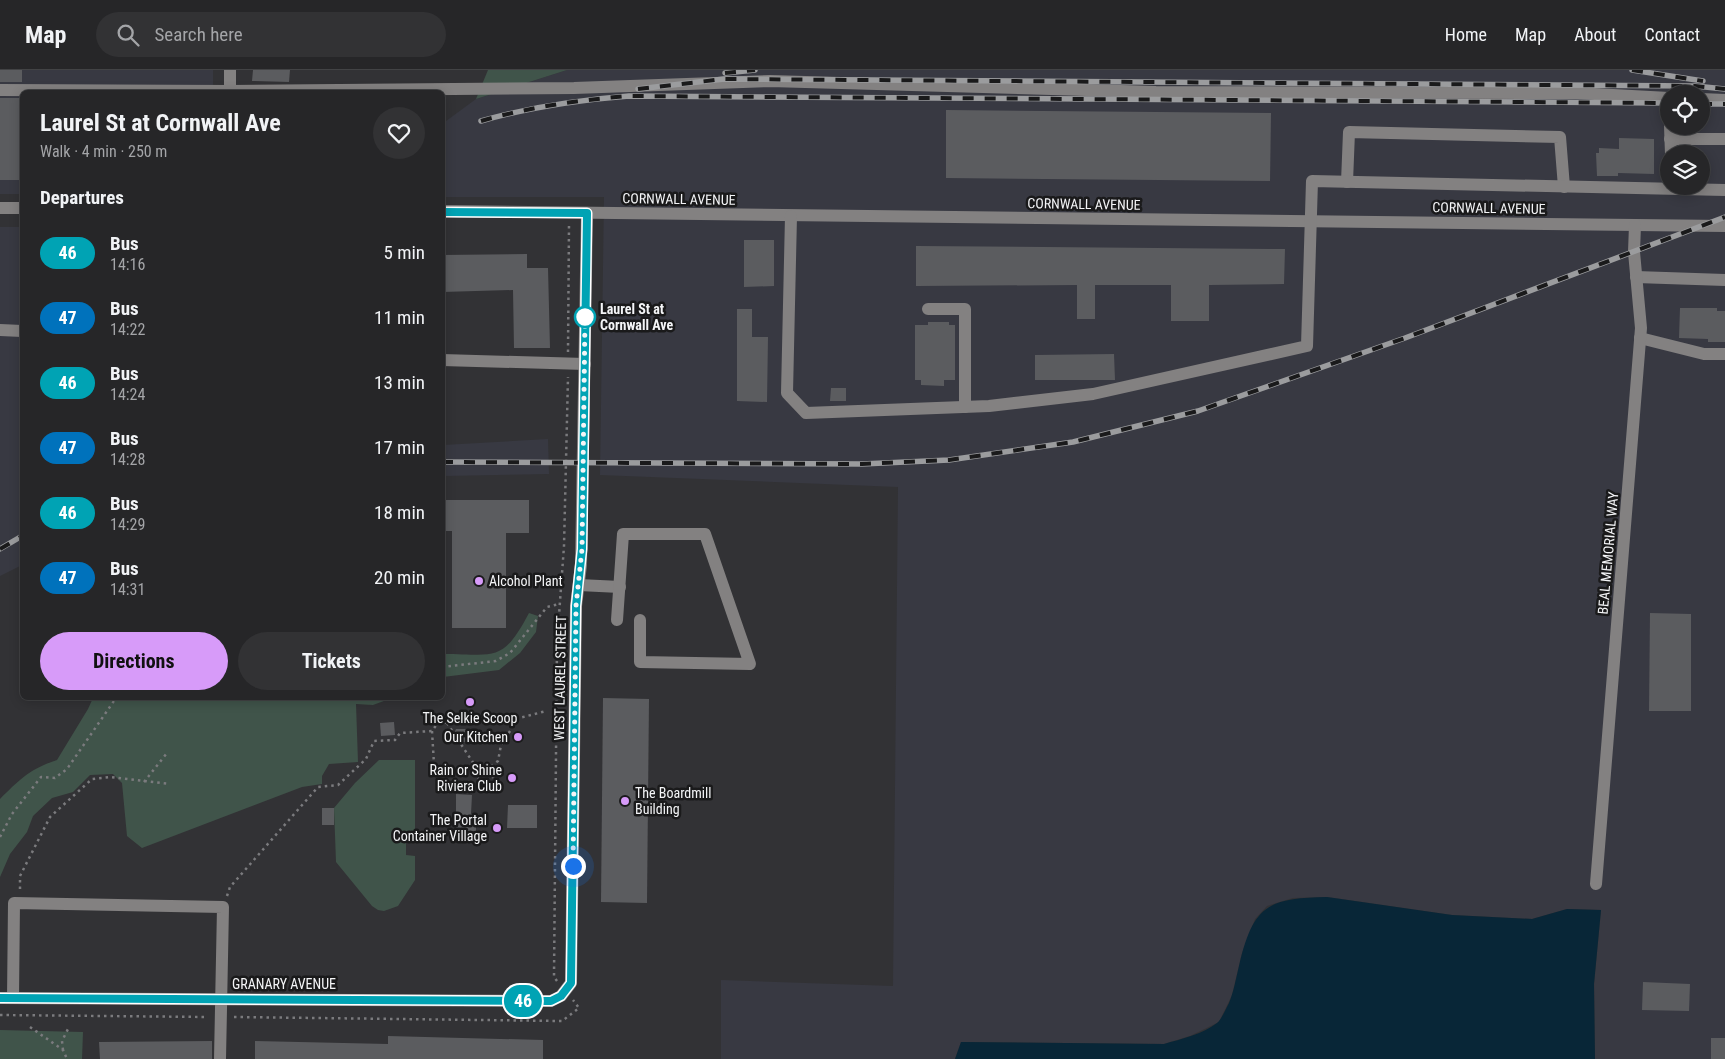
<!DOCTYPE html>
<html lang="en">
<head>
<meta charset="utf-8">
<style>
  body { margin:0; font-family:"Roboto Condensed",sans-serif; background:#323234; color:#f1f3f6; height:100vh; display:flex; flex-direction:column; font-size:19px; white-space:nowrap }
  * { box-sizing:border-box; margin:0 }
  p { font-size:16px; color:#a4a5a8 }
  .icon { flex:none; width:28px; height:28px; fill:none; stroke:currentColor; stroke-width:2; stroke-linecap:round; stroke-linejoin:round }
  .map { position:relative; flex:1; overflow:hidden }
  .drawer { position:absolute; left:20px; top:20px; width:425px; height:610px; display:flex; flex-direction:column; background:#262628; border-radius:8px; box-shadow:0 2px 12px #0003,0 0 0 1px #424345 }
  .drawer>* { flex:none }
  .badge { padding:0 10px; border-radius:16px; font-size:18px; line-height:32px }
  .fabs { position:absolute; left:1660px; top:15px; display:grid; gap:10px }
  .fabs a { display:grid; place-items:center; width:50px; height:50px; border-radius:50%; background:#262628; box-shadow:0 2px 12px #0003,0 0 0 1px #424345; font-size:25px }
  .you { position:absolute; width:25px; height:25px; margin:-12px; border:4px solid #fff; border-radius:50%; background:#1a73e8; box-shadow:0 0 0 8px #1a73e833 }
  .map>.badge { position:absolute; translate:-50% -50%; box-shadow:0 0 0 2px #fff }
  h2 { padding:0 20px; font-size:19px; line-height:45px }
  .round { display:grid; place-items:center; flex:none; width:52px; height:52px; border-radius:26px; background:#323234 }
  .summary { display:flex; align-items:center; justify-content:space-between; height:85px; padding:0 20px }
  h1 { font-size:24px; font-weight:700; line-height:38px }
  .action { display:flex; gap:10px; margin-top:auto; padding:10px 20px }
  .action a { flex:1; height:58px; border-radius:30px; background:#d79bf9; color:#111; font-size:20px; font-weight:700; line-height:58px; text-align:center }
  .action a+a { background:#323234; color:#f1f3f6 }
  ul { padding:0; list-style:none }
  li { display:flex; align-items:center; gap:15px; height:65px; padding:0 20px }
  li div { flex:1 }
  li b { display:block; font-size:19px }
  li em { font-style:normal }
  li .badge { min-width:55px; font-weight:700; text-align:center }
  header { display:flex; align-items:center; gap:30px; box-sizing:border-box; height:70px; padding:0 25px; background:#262628; border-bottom:1px solid #424345 }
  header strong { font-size:24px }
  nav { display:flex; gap:28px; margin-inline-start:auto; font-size:18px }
  .search { width:350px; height:45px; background:#323234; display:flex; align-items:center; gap:12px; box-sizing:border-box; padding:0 18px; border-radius:28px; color:#a4a5a8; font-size:19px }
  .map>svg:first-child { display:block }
</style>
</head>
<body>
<header>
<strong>Map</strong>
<div class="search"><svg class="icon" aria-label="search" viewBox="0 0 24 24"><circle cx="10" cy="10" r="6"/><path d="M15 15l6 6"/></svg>Search here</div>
<nav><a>Home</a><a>Map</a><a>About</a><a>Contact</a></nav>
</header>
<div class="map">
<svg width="1725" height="989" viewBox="0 0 1725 989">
  <rect width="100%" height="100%" fill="#323235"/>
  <!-- built -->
  <g fill="#383942" fill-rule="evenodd">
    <path d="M0,0H213V22H22V124H0Z"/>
    <path d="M567,0H1725V989H1595L1594,914L1601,840L1567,839L1532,849L1452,845L1327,827L1293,828L1267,836L1255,849L1242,883L1232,925L1219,952L1190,966L1164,974L961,972L955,989H721V910L893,916L898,417L600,405L604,127H443L442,54L476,29ZM1669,24H1701V56H1669ZM1669,84H1701V116H1669Z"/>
    <path d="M0,157H22V495L0,506Z"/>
    <path d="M548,369L549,404L443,406V375Z"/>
  </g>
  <!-- green -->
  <g fill="#40544a">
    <path d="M488,0H567L476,29Z"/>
    <path d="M529,543L538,546L536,562L520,583L499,600L443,607V584C495,584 502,594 529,543Z"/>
    <path d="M93,628H392L373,635L356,634L358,692L329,694L322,706V714L302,717L142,778L127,766L122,713L113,704L90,705L73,722L52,728L33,746L27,762L10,784L0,807V729C20,709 30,699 57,690L88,639Z"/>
    <path d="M379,690H415V771H406V785L415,786V810L398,836L384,841L378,840L372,836L336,792L334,738L355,713Z"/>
    <path d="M0,960L83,962L82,989H0Z"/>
  </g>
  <!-- water -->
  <path fill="#082637" d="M1327,827L1452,845L1532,849L1567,839L1601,840L1594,914L1595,989H955L961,972L1164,974C1181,969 1203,964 1217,953C1222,949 1226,938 1229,933C1234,921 1236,908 1239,896C1253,836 1267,828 1327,827Z"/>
  <!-- building -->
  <g fill="#5b5c5f">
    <rect x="0" y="0" width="22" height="12"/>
    <path d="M253,0H290L289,12L252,11Z"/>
    <rect x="0" y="28" width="22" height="82"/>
    <path d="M946,40L1271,43L1270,111L946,108Z"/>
    <path d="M1619,68L1654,69V104L1618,103V106H1597L1596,83H1599V78L1619,79Z"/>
    <path d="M744,170H774V216L744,217Z"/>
    <path d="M916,176L1285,179L1284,214L1209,215V251H1171V215H1095V249H1077V215L916,216Z"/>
    <path d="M527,184V198H548L550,278H514L513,220L442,222V185Z"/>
    <path d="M1680,238H1717V241H1725V272H1708V269L1679,268Z"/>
    <path d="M737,239H752V267H768L767,332L737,331Z"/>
    <path d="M928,252H949V255H955V310H944V316L921,315V310H915V255H928Z"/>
    <path d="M1114,284L1115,310H1035V285Z"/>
    <path d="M831,318H846V331H830Z"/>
    <path d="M442,430H529V463H506V558H452V461H442Z"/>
    <path d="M1650,543L1691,544V641H1649Z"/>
    <path d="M603,628L649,629L647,833L601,832Z"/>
    <path d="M394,652L395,665L381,666L380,653Z"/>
    <path d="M456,659H469V672H450Z"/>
    <path d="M456,724L472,725L471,744H476V761H456Z"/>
    <path d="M508,735H537V758H507Z"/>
    <rect x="322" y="738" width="12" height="17"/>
    <path d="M1643,912L1690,914L1689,941L1642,940Z"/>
    <path d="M388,966L543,970V989H255V971L388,974Z"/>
    <rect x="1711" y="968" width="14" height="21"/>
    <path d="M212,971V989H100L99,972Z"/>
  </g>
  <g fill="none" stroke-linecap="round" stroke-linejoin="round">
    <!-- path -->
    <g stroke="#7b7b7e" stroke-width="2.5" stroke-dasharray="2.5 4" stroke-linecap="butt">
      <path d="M568,282L569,155"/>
      <path d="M442,597L496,591L510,583L547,537L559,534"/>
      <path d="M447,653L474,694V705L491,719L496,718L490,697L498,691L501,675L512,658V650"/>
      <path d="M432,661L434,694"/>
      <path d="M144,712L167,683"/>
      <path d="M0,767L12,744L41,707L55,708L67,699L116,628"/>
      <path d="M20,819V806L50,747L92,709L110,707L170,714"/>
      <path d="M227,826L230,817L318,717L338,715L366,689L374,671L395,670L400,663L432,661L438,653L512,650L546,641"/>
      <path d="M557,911L554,907L557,573L564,476L568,307"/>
      <path d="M0,945L208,947"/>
      <path d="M234,947L562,951L579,938L573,930"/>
      <path d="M30,957L63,980L67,989"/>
      <path d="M63,980L62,971L69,957"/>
    </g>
    <!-- minor -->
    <g stroke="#838181" stroke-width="12">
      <path d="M0,20L230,21L574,18L770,11L1156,22L1576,23L1669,28"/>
      <path d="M230,22V0"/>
      <path d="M1701,29L1725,30"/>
      <path d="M1670,56L1671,84"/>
      <path d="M1670,69H1725"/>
      <path d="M1347,112L1349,62L1560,67L1564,117"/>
      <path d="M0,138H22"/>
      <path d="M442,141L1725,156"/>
      <path d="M791,146L787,323L806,343L989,336L1093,324L1307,276L1312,111L1725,120"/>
      <path d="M1636,207L1725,210"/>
      <path d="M928,239H965V337"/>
      <path d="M0,260L22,261"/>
      <path d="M1640,268L1704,284H1725"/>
      <path d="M442,290L585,294"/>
      <path d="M579,515L620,517"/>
      <path d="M617,550L623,464H705L750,594L640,592V550"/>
      <path d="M1596,814L1641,258L1634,182L1635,155"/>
      <path d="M0,928L551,931L561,926L571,913L576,536L581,495L587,143"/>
      <path d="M13,928L14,833L223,837L220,989"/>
    </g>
    <defs>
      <g id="rail">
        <path d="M1632,0L1703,11"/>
        <path d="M725,3L755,0"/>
        <path d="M638,19L724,9L1695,16L1725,19"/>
        <path d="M1701,34H1725"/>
        <path d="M481,51C530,37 578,30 629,26L1669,33"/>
        <path d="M442,392L862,394L949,390L1073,372L1198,341L1405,268L1725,147"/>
        <path d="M0,479L22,466"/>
      </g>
    </defs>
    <!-- rail casing -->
    <use href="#rail" stroke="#9b9c9e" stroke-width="5.5"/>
    <!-- rail -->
    <use href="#rail" stroke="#1a1a1b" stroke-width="4" stroke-dasharray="11" stroke-linecap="butt"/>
  </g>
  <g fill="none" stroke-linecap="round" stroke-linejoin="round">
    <defs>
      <path id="line" d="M0,928L551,931L561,926L571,913L576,536L582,479L587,143L442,142"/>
    </defs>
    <!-- line casing -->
    <use href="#line" stroke="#fff" stroke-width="11"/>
    <!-- line -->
    <use href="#line" stroke="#00a3b4" stroke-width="8"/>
    <!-- walk -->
    <path stroke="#f4f5f7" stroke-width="5" stroke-dasharray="0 9" d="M573,796L576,536L582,479L585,247"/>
  </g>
  <!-- markers -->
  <circle fill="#fff" stroke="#00a3b4" stroke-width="2.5" cx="585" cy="247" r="10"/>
  <g fill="#d79bf9" stroke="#1a1a1b" stroke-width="2">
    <circle cx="479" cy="511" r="5"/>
    <circle cx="470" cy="632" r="5"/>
    <circle cx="518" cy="667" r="5"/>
    <circle cx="512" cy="708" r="5"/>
    <circle cx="625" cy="731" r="5"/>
    <circle cx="497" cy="758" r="5"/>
  </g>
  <g text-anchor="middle" stroke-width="5" stroke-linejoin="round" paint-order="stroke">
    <!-- street labels -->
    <g font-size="14" fill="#f4f5f7" stroke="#1a1a1b">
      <text transform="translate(679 129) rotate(1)" y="5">CORNWALL AVENUE</text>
      <text transform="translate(1084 134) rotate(1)" y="5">CORNWALL AVENUE</text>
      <text transform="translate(1489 138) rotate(1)" y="5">CORNWALL AVENUE</text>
      <text transform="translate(1608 483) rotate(-85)" y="5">BEAL MEMORIAL WAY</text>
      <text transform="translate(560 608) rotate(-89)" y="5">WEST LAUREL STREET</text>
      <text x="284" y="919">GRANARY AVENUE</text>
    </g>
    <!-- stop labels -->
    <g font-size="14" font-weight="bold" fill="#f4f5f7" stroke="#1a1a1b" text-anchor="start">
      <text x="600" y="244">Laurel St at<tspan x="600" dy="16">Cornwall Ave</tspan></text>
    </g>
    <!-- poi labels -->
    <g font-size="14" fill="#f4f5f7" stroke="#1a1a1b" text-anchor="end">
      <text x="489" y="516" text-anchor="start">Alcohol Plant</text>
      <text x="470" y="653" text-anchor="middle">The Selkie Scoop</text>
      <text x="508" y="672">Our Kitchen</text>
      <text x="502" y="705">Rain or Shine<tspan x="502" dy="16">Riviera Club</tspan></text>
      <text x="635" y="728" text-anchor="start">The Boardmill<tspan x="635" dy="16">Building</tspan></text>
      <text x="487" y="755">The Portal<tspan x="487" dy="16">Container Village</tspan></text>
    </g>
  </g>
</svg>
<div class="fabs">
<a><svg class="icon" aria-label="locate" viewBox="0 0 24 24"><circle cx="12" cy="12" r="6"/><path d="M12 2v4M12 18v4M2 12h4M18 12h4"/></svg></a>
<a><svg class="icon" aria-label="layers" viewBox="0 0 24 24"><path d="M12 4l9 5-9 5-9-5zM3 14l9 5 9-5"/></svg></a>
</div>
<div class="you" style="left:573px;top:796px"></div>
<b class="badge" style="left:523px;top:931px;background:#00a3b4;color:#fff">46</b>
<section class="drawer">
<div class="summary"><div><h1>Laurel St at Cornwall Ave</h1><p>Walk · 4 min · 250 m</p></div><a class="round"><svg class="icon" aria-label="heart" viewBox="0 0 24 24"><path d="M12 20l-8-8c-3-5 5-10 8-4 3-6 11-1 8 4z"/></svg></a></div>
<h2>Departures</h2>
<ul>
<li><span class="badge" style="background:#00a3b4;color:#fff">46</span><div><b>Bus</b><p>14:16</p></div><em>5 min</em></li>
<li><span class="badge" style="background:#0072bc;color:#fff">47</span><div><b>Bus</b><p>14:22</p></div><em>11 min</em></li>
<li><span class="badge" style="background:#00a3b4;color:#fff">46</span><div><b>Bus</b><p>14:24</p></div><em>13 min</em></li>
<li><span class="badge" style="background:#0072bc;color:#fff">47</span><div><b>Bus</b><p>14:28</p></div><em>17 min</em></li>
<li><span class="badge" style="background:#00a3b4;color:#fff">46</span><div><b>Bus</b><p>14:29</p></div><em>18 min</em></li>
<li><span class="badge" style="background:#0072bc;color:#fff">47</span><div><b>Bus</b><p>14:31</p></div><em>20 min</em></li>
</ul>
<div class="action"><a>Directions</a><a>Tickets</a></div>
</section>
</div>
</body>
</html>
